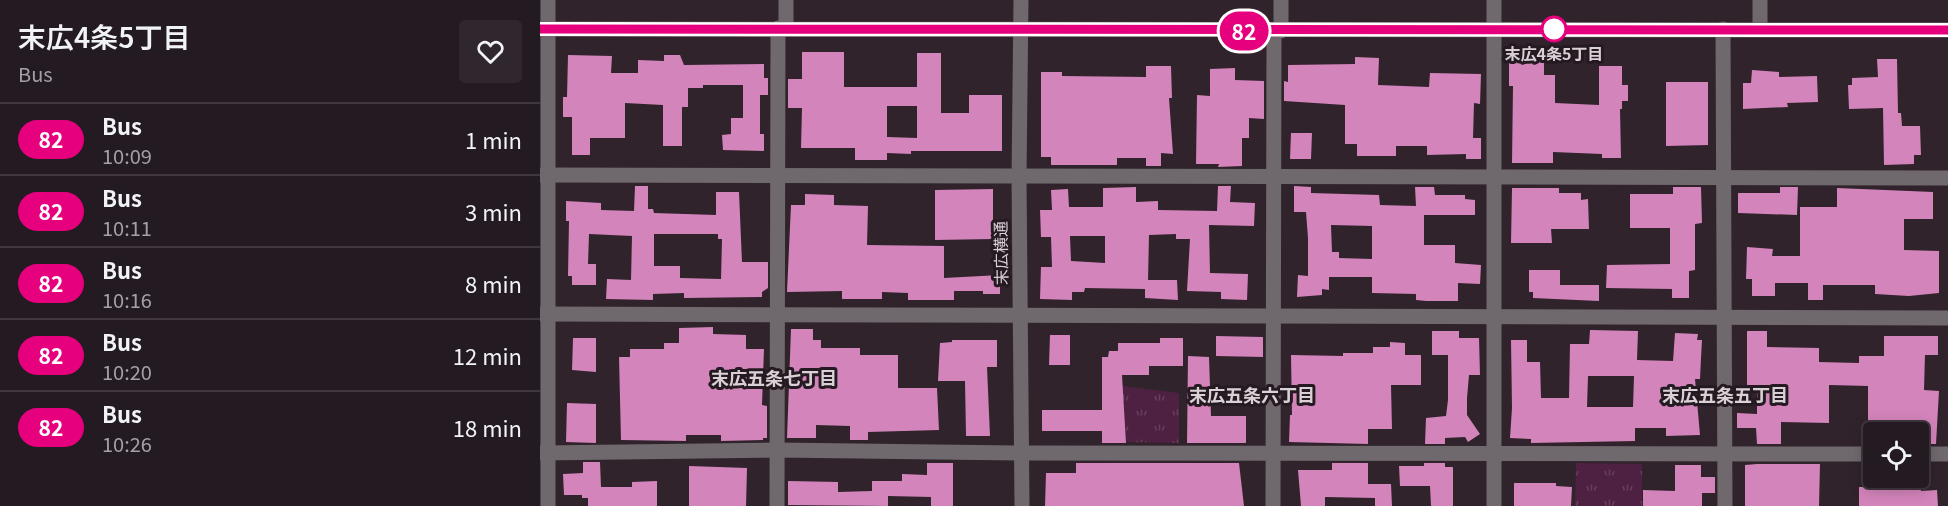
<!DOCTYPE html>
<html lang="en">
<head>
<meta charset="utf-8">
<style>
  body { margin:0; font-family:Georgia,"Noto Sans JP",serif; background:#30272e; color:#f1f3f6; height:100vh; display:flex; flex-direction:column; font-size:22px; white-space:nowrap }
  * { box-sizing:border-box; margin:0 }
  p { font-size:20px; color:#a3a1a5 }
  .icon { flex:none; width:33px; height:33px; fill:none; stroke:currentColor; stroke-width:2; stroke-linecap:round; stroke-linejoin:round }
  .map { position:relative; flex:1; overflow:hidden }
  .side { display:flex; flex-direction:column; background:#241a21; width:540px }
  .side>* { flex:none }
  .badge { padding:0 12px; border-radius:20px; font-size:21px; line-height:39px }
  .controls { position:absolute; left:1323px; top:422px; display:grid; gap:12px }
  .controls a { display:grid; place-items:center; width:66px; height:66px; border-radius:6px; background:#241a21; box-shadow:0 3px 15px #0003,0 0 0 2px #41383f; font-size:30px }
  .map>.badge { position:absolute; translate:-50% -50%; box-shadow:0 0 0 3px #fff }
  .round { display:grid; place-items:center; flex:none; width:63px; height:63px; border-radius:6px; background:#30272e }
  .summary { display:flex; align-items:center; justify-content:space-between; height:102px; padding:0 18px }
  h1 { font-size:28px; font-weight:600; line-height:45px }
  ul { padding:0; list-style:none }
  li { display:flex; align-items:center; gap:18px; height:72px; padding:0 18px; border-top:2px solid #41383f }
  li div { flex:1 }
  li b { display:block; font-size:22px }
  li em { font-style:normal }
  li .badge { min-width:66px; font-weight:700; text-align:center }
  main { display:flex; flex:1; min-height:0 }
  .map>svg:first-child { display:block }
</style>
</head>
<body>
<main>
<section class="side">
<div class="summary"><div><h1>末広4条5丁目</h1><p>Bus</p></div><a class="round"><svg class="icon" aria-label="heart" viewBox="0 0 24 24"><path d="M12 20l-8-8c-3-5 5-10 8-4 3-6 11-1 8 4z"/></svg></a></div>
<ul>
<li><span class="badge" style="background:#e6007e;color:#fff">82</span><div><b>Bus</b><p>10:09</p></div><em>1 min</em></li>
<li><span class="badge" style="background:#e6007e;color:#fff">82</span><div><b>Bus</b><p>10:11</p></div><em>3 min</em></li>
<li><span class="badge" style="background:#e6007e;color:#fff">82</span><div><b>Bus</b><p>10:16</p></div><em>8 min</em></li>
<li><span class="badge" style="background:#e6007e;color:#fff">82</span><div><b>Bus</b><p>10:20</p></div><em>12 min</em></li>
<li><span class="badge" style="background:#e6007e;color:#fff">82</span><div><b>Bus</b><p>10:26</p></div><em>18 min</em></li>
</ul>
</section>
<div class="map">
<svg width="1408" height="506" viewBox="0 0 1408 506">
  <defs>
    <pattern id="park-tufts" width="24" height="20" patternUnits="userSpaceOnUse" patternTransform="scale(1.5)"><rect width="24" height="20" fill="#4e2041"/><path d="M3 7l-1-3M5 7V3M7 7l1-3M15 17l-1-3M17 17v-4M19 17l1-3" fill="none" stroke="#673f5c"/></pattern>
  </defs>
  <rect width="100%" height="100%" fill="#30232c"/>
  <!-- park -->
  <g fill="url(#park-tufts)">
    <path d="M582,386L639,393V443L584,442Z"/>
    <path d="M1036,463L1102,464V506H1035Z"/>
  </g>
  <!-- building -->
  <g fill="#d384ba" fill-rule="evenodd">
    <path d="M262,52H304V87H377V53H401V113H429V95H462V151H371V154L347,153V160H315V148H261L262,108H248V79H262ZM347,106H377V138L347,137Z"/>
    <path d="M28,55L72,56L71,73H98V60L124,61V55H140L144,65L224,64V78H228V95H220V134H224V151L183,150L182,135L191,134V118H203V85H163V88H148V107H142V146H123V105L85,103V138H50V155H32V117H23V97H27Z"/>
    <path d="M815,57L839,58L838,85L889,87L890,73L941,74L940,104L934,103L933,138H941V159H926V154L887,155V146H856V156H817V144H805V105L744,101V81L748,82V65L815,64Z"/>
    <path d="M1337,59H1357L1358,113H1361L1362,126H1380L1381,155H1374V164L1344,165L1343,108L1309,109L1308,85H1312V78L1338,77Z"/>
    <path d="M969,61H1004V75H1015V103L1059,105V66H1082V85H1088V101H1082V109H1080L1081,158H1062V154L1013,152V163H972L973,86H969Z"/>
    <path d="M606,66H631L632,98H629L633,154L621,153V166H606V158H577V165H511V157H501V72H522V76L606,77Z"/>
    <path d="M695,68V80L724,81V119L709,118V138H702V166L678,167L679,164H656L657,95L670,96V69Z"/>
    <path d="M1212,70L1239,72V77L1277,76L1278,102L1247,103L1248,107L1203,109V83H1211Z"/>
    <path d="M1126,82H1168V145L1126,146Z"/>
    <path d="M751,133H772L771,159H750Z"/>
    <path d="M95,186H108V209H113L114,213L176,215V192H199L202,262H228V288L222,292V297L144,298V293L113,294V300L66,299L67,279L91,280L92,236L49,234L48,264H56V285H32V276H28L29,221H26V201L61,203V210L94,211ZM114,234H178V239H182L181,279L140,278V266H114Z"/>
    <path d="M678,186H691L690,202L715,203L714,226L669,225L670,273L708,274L707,300L681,299V292L647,291L650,239H636V234L609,235L608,280H637L638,300L605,298V289L545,288L544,292H532V300L500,299L501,267H512L511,237H501L500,210H512L511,190L528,189L529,207H563V188L596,187V202L618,201V210L677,211ZM530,236H565V263L531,261Z"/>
    <path d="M754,186L771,187V193L839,195L840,205L876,206L875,187H894L895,195H925V199L935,200V215H884V245H915V263L941,265L940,284L918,283V301H886L876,300V294L832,293V277H789V290L782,289V295L757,297L758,275L768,276V238L766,212H754ZM791,225L832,226V259L799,258V252H792Z"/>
    <path d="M1133,187H1161L1162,223L1155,224V270L1149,271V298H1132V289L1066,288L1067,265L1130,264V228H1090V194H1133Z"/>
    <path d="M1240,187H1258L1257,215L1198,213V193H1240Z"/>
    <path d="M972,188H1019V193H1041V200L1048,199L1049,229H1011L1012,243H971Z"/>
    <path d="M1297,188L1393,192V219H1364V250L1399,251V293L1369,296L1335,294V285H1283V300H1268V283H1235V296H1212V279H1206L1207,247L1233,249L1232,256H1260V207H1297Z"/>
    <path d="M453,189V239L395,240V190Z"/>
    <path d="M265,194L294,195V205L328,206L327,245L404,246V278L460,275V294H443V291H414V300H368V293L342,292V299H302V291L247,292L251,205H265Z"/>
    <path d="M989,270H1020V285H1059V301L993,298V292H989Z"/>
    <path d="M173,327V334L206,335V349H224L222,405L227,406V438H223V440L181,441V435H146V441L81,440L79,357H90V349H124V343H139V328Z"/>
    <path d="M251,329H273V340H281V348H320V355H358V388H397L399,430L328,432V440H310V426L276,425V438H247Z"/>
    <path d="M1050,330L1098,331L1097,360L1133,361L1135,333L1158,334L1157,340H1162L1161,358L1160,379H1155L1160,435L1126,436V428H1095V441L991,443V439L970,438L972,408L971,340H987V362H1000L1001,398H1029L1030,344H1049ZM1048,376H1094L1093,407H1047Z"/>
    <path d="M892,331H919V338H939L940,375H929L927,398V415L940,434L928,442L925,437L905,438V444H885L886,418L906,416L908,400V355H892Z"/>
    <path d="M1207,331H1227V347L1279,348V362L1319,363V356H1344V336H1398V355H1385L1384,390L1399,391L1396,444H1381L1378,432H1361V420H1328V386L1289,385V423L1241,422V444H1217L1216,428H1197V413L1217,414V385H1207Z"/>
    <path d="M510,335H530V365H509Z"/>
    <path d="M676,336L723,337V357L676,356Z"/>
    <path d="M33,338H56V372L32,370Z"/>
    <path d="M620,338H643V366H609V375H582L586,443H562V431H502V410H562V357H568L569,351H578V343H620Z"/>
    <path d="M412,340H457V367H447L450,436H426L425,381H398L400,343L412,342Z"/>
    <path d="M850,342L865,343V355H881V385H851L852,429H828V444L749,442L750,415H752L751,355L803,356V353H833V347H850Z"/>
    <path d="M648,356L669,357L671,416H706V443H647Z"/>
    <path d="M27,403L56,404V443L26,442Z"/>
    <path d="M43,462H60L61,487H92V482L117,481V506H48V498H42V495H24L23,474L43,473Z"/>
    <path d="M387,463H413V506H391V497L348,496V506L248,505V481L298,482V492L332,491V481H362V474L387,475Z"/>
    <path d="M536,463H699L704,506H505L506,473H536Z"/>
    <path d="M792,463H828V484H851L852,506H835V498L785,497V506H761L758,470H792Z"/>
    <path d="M884,463H905V467H913V506H891L890,486H860L859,466H884Z"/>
    <path d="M1217,464H1280L1279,506H1205V465Z"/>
    <path d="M1135,465H1161V477H1175V493H1162V506H1103V490L1135,491Z"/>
    <path d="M149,466L207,468L206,506H149Z"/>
    <path d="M1380,480L1381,491L1397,490L1398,506H1319V487H1360V481Z"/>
    <path d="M974,483H1016V486L1032,487L1031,506H974Z"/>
  </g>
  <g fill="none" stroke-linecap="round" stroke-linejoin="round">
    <!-- minor -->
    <g stroke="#6f686c" stroke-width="15">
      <path d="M246,0V28"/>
      <path d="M481,0L479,177L482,506"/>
      <path d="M741,0V31"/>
      <path d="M0,29L1408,30"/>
      <path d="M1183,29L1185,506"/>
      <path d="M1220,29V0"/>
      <path d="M0,175L1408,178"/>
      <path d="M0,314L1408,318"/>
      <path d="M0,453L237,450L482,453L1334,454"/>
      <path d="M1378,454H1408"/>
      <path d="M8,506V0"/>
      <path d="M237,506L238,28"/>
      <path d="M733,506L734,31"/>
      <path d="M954,506V0"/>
    </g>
  </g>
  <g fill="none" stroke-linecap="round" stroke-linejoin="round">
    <defs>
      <path id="line" d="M0,29L1408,30"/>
    </defs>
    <!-- line casing -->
    <use href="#line" stroke="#fff" stroke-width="14"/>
    <!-- line -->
    <use href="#line" stroke="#e6007e" stroke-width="9"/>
  </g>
  <!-- markers -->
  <circle fill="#fff" stroke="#e6007e" stroke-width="3" cx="1014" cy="29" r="12"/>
  <g text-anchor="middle" stroke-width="6" stroke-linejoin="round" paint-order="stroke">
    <!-- stop labels -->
    <g font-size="16" font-weight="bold" fill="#dad1d7" stroke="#261a22">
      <text x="1014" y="60">末広4条5丁目</text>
    </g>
    <!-- street labels -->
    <g font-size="16" fill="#dad1d7" stroke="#261a22">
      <text transform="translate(461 253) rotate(-91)" y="6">末広横通</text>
    </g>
    <!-- neighbourhood labels -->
    <g font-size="18" font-weight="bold" fill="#dad1d7" stroke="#261a22">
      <text x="234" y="385">末広五条七丁目</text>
      <text x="712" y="402">末広五条六丁目</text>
      <text x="1185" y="402">末広五条五丁目</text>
    </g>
  </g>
</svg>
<div class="controls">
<a><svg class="icon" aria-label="locate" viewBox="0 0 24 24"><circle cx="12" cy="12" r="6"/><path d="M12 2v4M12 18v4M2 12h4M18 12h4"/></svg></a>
</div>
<b class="badge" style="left:704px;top:31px;background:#e6007e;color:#fff">82</b>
</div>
</main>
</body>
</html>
